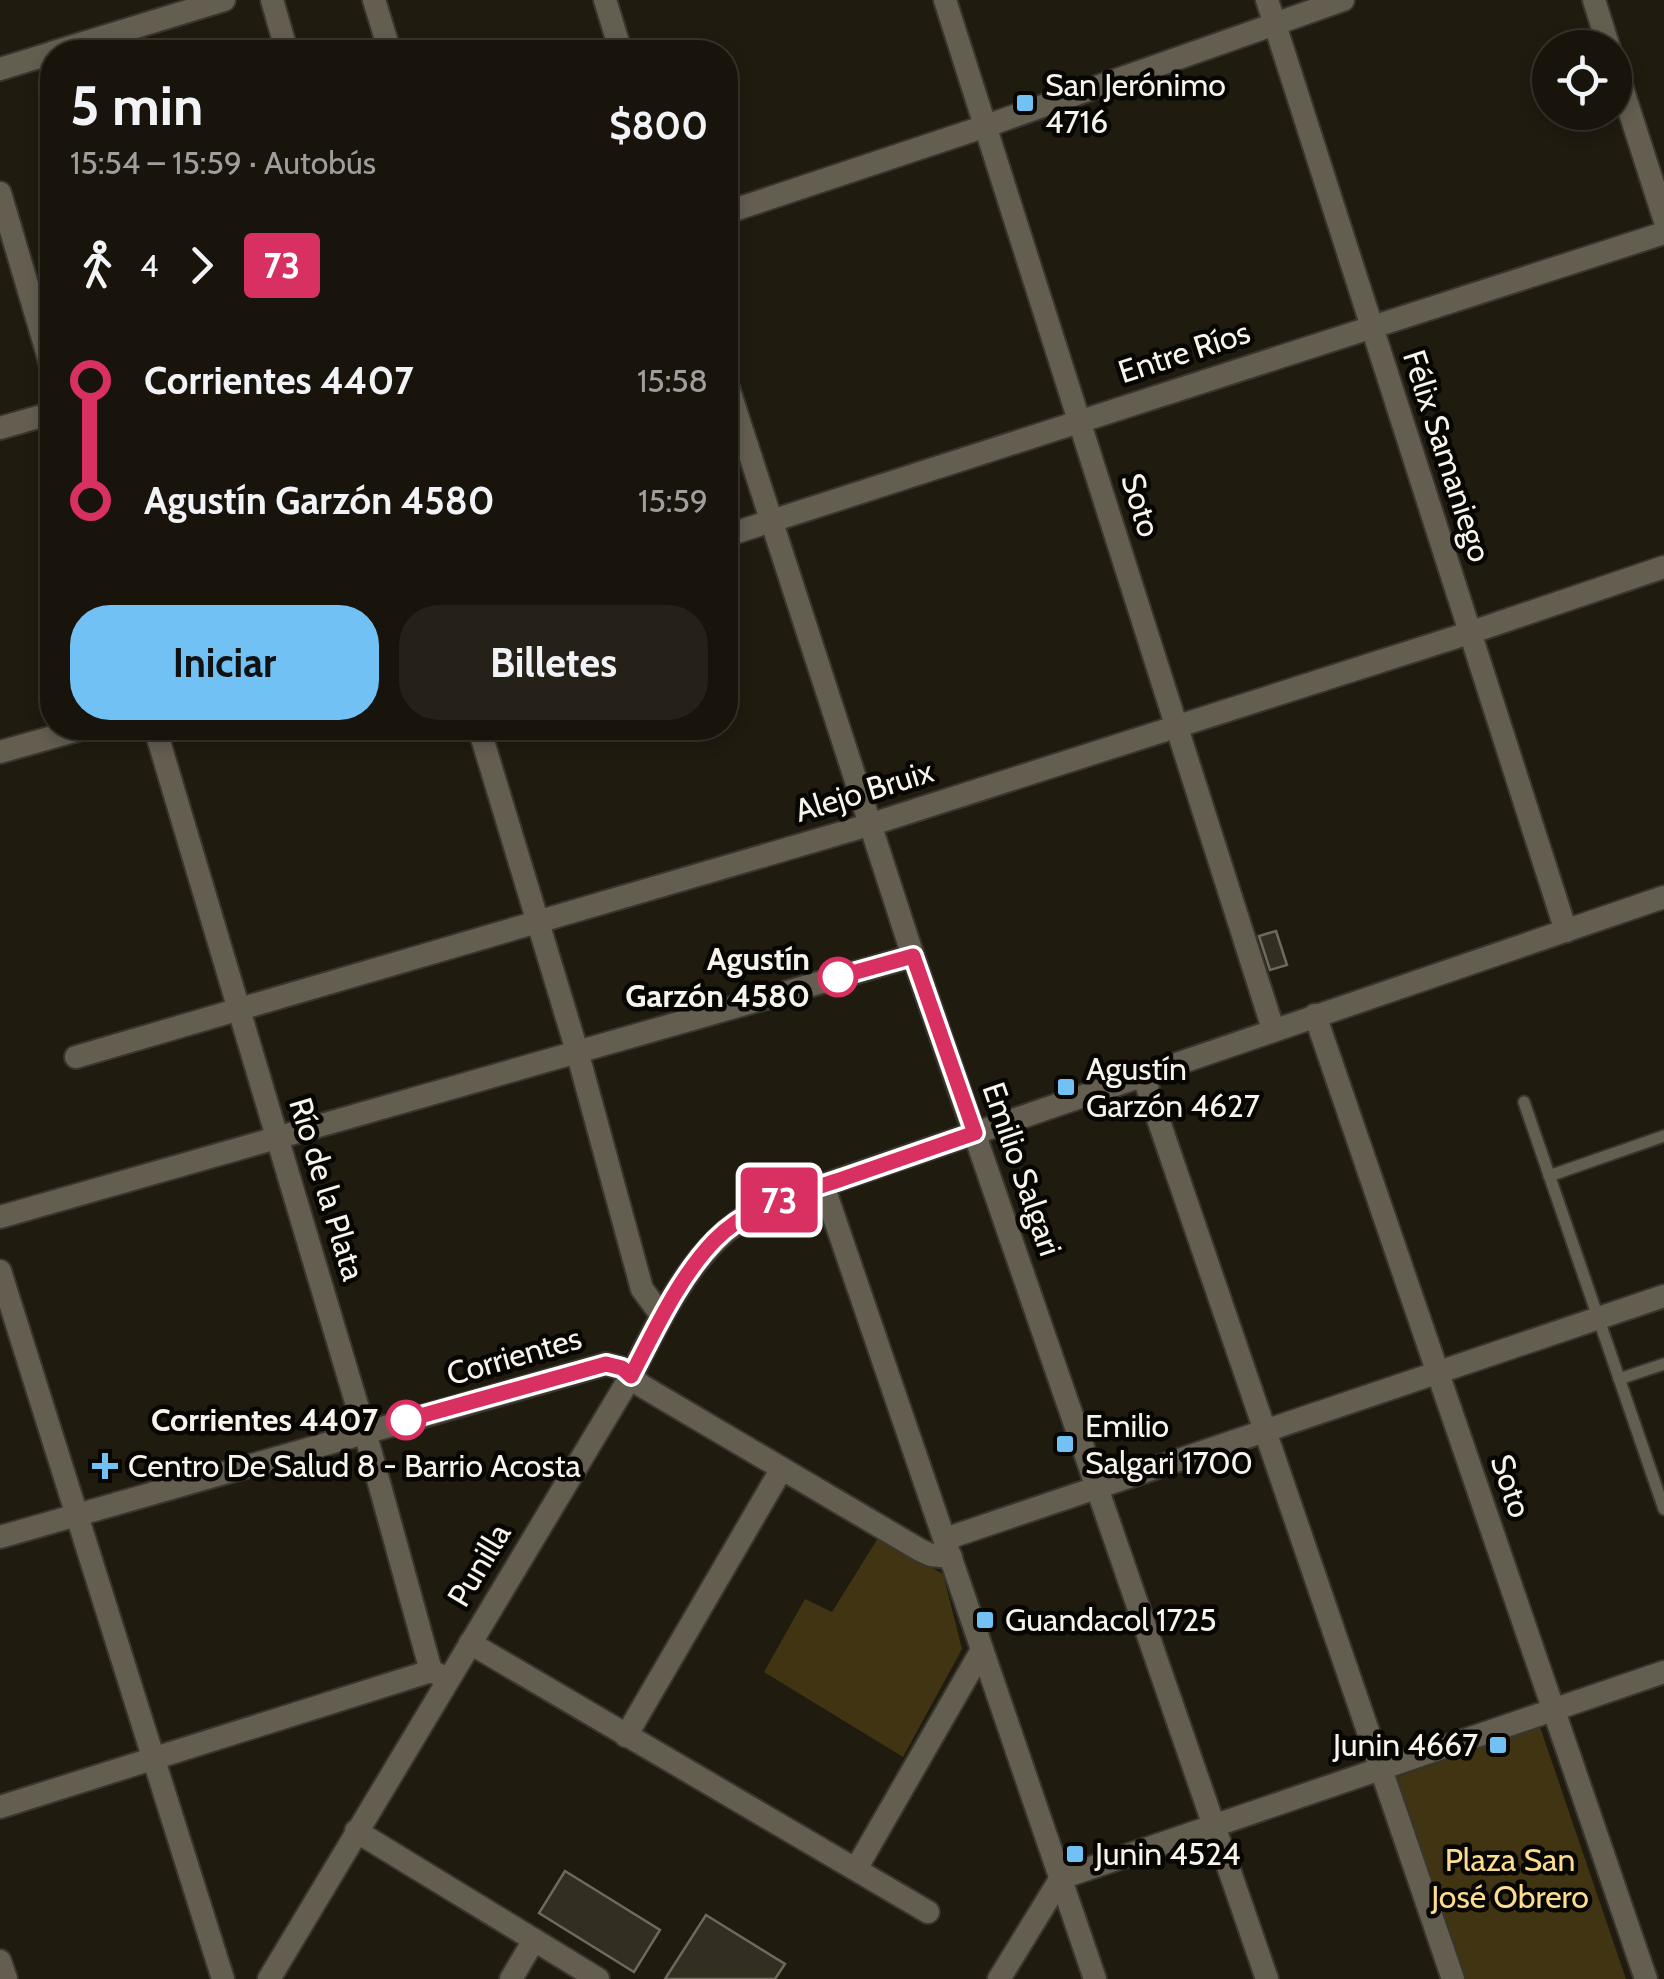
<!DOCTYPE html>
<html lang="es">
<head>
<meta charset="utf-8">
<style>
  body { margin:0; font-family:Cabin,sans-serif; background:#252119; color:#f1f3f6; height:100vh; display:flex; flex-direction:column; font-size:38px; white-space:nowrap }
  * { box-sizing:border-box; margin:0 }
  p { font-size:32px; color:#9f9e9d }
  .icon { flex:none; width:55px; height:55px; fill:none; stroke:currentColor; stroke-width:2; stroke-linecap:round; stroke-linejoin:round }
  .map { position:relative; flex:1; overflow:hidden }
  .side { position:absolute; left:40px; top:40px; width:698px; height:700px; display:flex; flex-direction:column; background:#18140b; border-radius:40px; box-shadow:0 5px 15px #0003,0 0 0 2px #36332c }
  .side>* { flex:none }
  .badge { padding:0 20px; border-radius:8px; font-size:35px; line-height:65px }
  .buttons { position:absolute; left:1532px; top:30px; display:grid; gap:20px }
  .buttons a { display:grid; place-items:center; width:100px; height:100px; border-radius:50%; background:#18140b; box-shadow:0 5px 15px #0003,0 0 0 2px #36332c; font-size:50px }
  .map>.badge { position:absolute; translate:-50% -50%; box-shadow:0 0 0 5px #fff }
  .legs { display:flex; align-items:center; gap:15px; height:110px; padding:0 30px; font-size:32px }
  .legs p { margin-inline-start:auto }
  .overview { display:flex; align-items:center; justify-content:space-between; height:170px; padding:0 30px }
  h1 { font-size:55px; font-weight:800; line-height:75px }
  .primary-button { display:flex; gap:20px; margin-top:auto; padding:20px 30px }
  .primary-button a { flex:1; height:115px; border-radius:40px; background:#72c1f5; color:#111; font-size:40px; font-weight:800; line-height:115px; text-align:center }
  .primary-button a+a { background:#252119; color:#f1f3f6 }
  ul { padding:0 30px; list-style:none }
  li { display:flex; align-items:center; gap:35px; height:120px; font-size:38px }
  li i { display:grid; place-items:center; width:15px; height:100%; margin:0 12px; background:currentColor }
  li i::after { content:''; width:25px; height:25px; margin:-12px; border:8px solid; border-radius:50%; background:#18140b }
  li p { margin-inline-start:auto }
  li:first-child i { background:linear-gradient(#0000 50%,currentColor 0) }
  li:last-child i { background:linear-gradient(currentColor 50%,#0000 0) }
  .map>svg:first-child { display:block }
</style>
</head>
<body>
<div class="map">
<svg width="1664" height="1979" viewBox="0 0 1664 1979">
  <rect width="100%" height="100%" fill="#201b0f"/>
  <!-- green -->
  <g fill="#403412">
    <path d="M878,1538L943,1574L962,1649L903,1757L764,1672L805,1599L832,1612Z"/>
    <path d="M1540,1727L1626,1979H1463L1394,1778Z"/>
  </g>
  <!-- building -->
  <g fill="#332e22" stroke="#6e695b" stroke-width="2.5">
    <path d="M1276,931L1287,965L1270,970L1259,936Z"/>
    <path d="M565,1871L660,1930L634,1972L539,1913Z"/>
    <path d="M706,1915L785,1964L775,1979H665Z"/>
  </g>
  <g fill="none" stroke-linecap="round" stroke-linejoin="round">
    <defs>
      <g id="lane">
        <path d="M1524,1102L1664,1509"/>
        <path d="M1549,1176L1664,1136"/>
        <path d="M1619,1379L1664,1364"/>
      </g>
      <g id="street">
        <path d="M272,0L287,52"/>
        <path d="M374,0L390,52"/>
        <path d="M605,0L621,52"/>
        <path d="M945,0L1273,1029"/>
        <path d="M1267,0L1566,931"/>
        <path d="M1594,0L1609,48"/>
        <path d="M54,52L224,0"/>
        <path d="M1615,66L1664,218"/>
        <path d="M0,69L52,53"/>
        <path d="M0,193L52,369"/>
        <path d="M725,213L986,126L1343,0"/>
        <path d="M725,378L913,956L1267,1979"/>
        <path d="M0,428L52,413"/>
        <path d="M725,536L1664,233"/>
        <path d="M155,728L365,1432L431,1671"/>
        <path d="M479,728L577,1051L642,1289L662,1316"/>
        <path d="M0,752L85,728"/>
        <path d="M1315,1015L1646,1979"/>
        <path d="M76,1057L872,824L1469,633L1664,567"/>
        <path d="M1143,1075L1453,1979"/>
        <path d="M823,1185L1095,1979"/>
        <path d="M0,1217L913,956"/>
        <path d="M0,1271L223,1979"/>
        <path d="M0,1537L606,1364L622,1368L642,1386L920,1550L931,1555L951,1557"/>
        <path d="M945,1539L1664,1296"/>
        <path d="M470,1643L928,1912"/>
        <path d="M626,1736L781,1470"/>
        <path d="M0,1807L431,1671L444,1677"/>
        <path d="M356,1831L598,1979"/>
        <path d="M856,1869L982,1650"/>
        <path d="M1061,1878L1664,1672"/>
        <path d="M0,1961L6,1979"/>
        <path d="M269,1979L631,1376C664,1311 699,1233 771,1203L1664,897"/>
        <path d="M511,1979L534,1940"/>
        <path d="M999,1979L1061,1878"/>
      </g>
    </defs>
    <!-- lane casing -->
    <use href="#lane" stroke="#393630" stroke-width="15"/>
    <!-- street casing -->
    <use href="#street" stroke="#393630" stroke-width="26"/>
    <!-- lane -->
    <use href="#lane" stroke="#635e50" stroke-width="11"/>
    <!-- street -->
    <use href="#street" stroke="#635e50" stroke-width="22"/>
  </g>
  <g fill="none" stroke-linecap="round" stroke-linejoin="round">
    <defs>
      <path id="line-1" d="M406,1420L606,1364L622,1368L631,1376C655,1330 679,1277 715,1240C750,1204 799,1194 845,1178C888,1163 932,1148 975,1133L913,956L838,977"/>
    </defs>
    <!-- line-1 casing -->
    <use href="#line-1" stroke="#fff" stroke-width="22"/>
    <!-- line-1 -->
    <use href="#line-1" stroke="#d93062" stroke-width="15"/>
  </g>
  <!-- markers -->
  <g fill="#72c1f5" stroke="#080603" stroke-width="4">
    <rect x="1015" y="93" width="20" height="20" rx="5"/>
    <rect x="1056" y="1077" width="20" height="20" rx="5"/>
    <rect x="1055" y="1434" width="20" height="20" rx="5"/>
    <path d="M100 1451h10v10h10v10h-10v10h-10v-10h-10v-10h10z"/>
    <rect x="975" y="1610" width="20" height="20" rx="5"/>
    <rect x="1488" y="1735" width="20" height="20" rx="5"/>
    <rect x="1065" y="1844" width="20" height="20" rx="5"/>
  </g>
  <g fill="#fff" stroke="#d93062" stroke-width="5">
    <circle cx="838" cy="977" r="18"/>
    <circle cx="406" cy="1420" r="18"/>
  </g>
  <g text-anchor="middle" stroke-width="9" stroke-linejoin="round" paint-order="stroke">
    <!-- poi labels -->
    <g font-size="32" fill="#f7f4ec" stroke="#080603" text-anchor="start">
      <text x="1045" y="96">San Jerónimo<tspan x="1045" dy="37">4716</tspan></text>
      <text x="1086" y="1080">Agustín<tspan x="1086" dy="37">Garzón 4627</tspan></text>
      <text x="1085" y="1437">Emilio<tspan x="1085" dy="37">Salgari 1700</tspan></text>
      <text x="128" y="1477">Centro De Salud 8 - Barrio Acosta</text>
      <text x="1005" y="1631">Guandacol 1725</text>
      <text x="1478" y="1756" text-anchor="end">Junin 4667</text>
      <text x="1095" y="1865">Junin 4524</text>
    </g>
    <!-- street labels -->
    <g font-size="32" fill="#f7f4ec" stroke="#080603">
      <text transform="translate(1184 352) rotate(-18)" y="11">Entre Ríos</text>
      <text transform="translate(1447 456) rotate(72)" y="11">Félix Samaniego</text>
      <text transform="translate(1141 505) rotate(73)" y="11">Soto</text>
      <text transform="translate(864 791) rotate(-17)" y="11">Alejo Bruix</text>
      <text transform="translate(1022 1169) rotate(71)" y="11">Emilio Salgari</text>
      <text transform="translate(327 1189) rotate(73)" y="11">Río de la Plata</text>
      <text transform="translate(514 1356) rotate(-16)" y="11">Corrientes</text>
      <text transform="translate(1511 1486) rotate(71)" y="11">Soto</text>
      <text transform="translate(479 1565) rotate(-59)" y="11">Punilla</text>
    </g>
    <!-- stop labels -->
    <g font-size="32" font-weight="bold" fill="#f7f4ec" stroke="#080603" text-anchor="end">
      <text x="810" y="970">Agustín<tspan x="810" dy="37">Garzón 4580</tspan></text>
      <text x="378" y="1431">Corrientes 4407</text>
    </g>
    <!-- park labels -->
    <g font-size="32" fill="#fcdd8d" stroke="#080603">
      <text x="1510" y="1871">Plaza San<tspan x="1510" dy="37">José Obrero</tspan></text>
    </g>
  </g>
</svg>
<div class="buttons">
<a><svg class="icon" aria-label="locate" viewBox="0 0 24 24"><circle cx="12" cy="12" r="6"/><path d="M12 2v4M12 18v4M2 12h4M18 12h4"/></svg></a>
</div>
<b class="badge" style="left:779px;top:1200px;background:#d93062;color:#fff">73</b>
<section class="side">
<div class="overview"><div><h1>5 min</h1><p>15:54 – 15:59 · Autobús</p></div><b>$800</b></div>
<div class="legs"><svg class="icon" aria-label="walk" viewBox="0 0 24 24"><circle cx="13" cy="4" r="2"/><path d="M13 8l-2 6 4 7M11 14l-3 7M7 12l3-4h3l4 4"/></svg>4<svg class="icon" aria-label="forward" viewBox="0 0 24 24"><path d="M9 5l7 7-7 7"/></svg><b class="badge" style="background:#d93062;color:#fff">73</b></div>
<ul>
<li><i style="color:#d93062"></i><b>Corrientes 4407</b><p>15:58</p></li>
<li><i style="color:#d93062"></i><b>Agustín Garzón 4580</b><p>15:59</p></li>
</ul>
<div class="primary-button"><a>Iniciar</a><a>Billetes</a></div>
</section>
</div>
</body>
</html>
